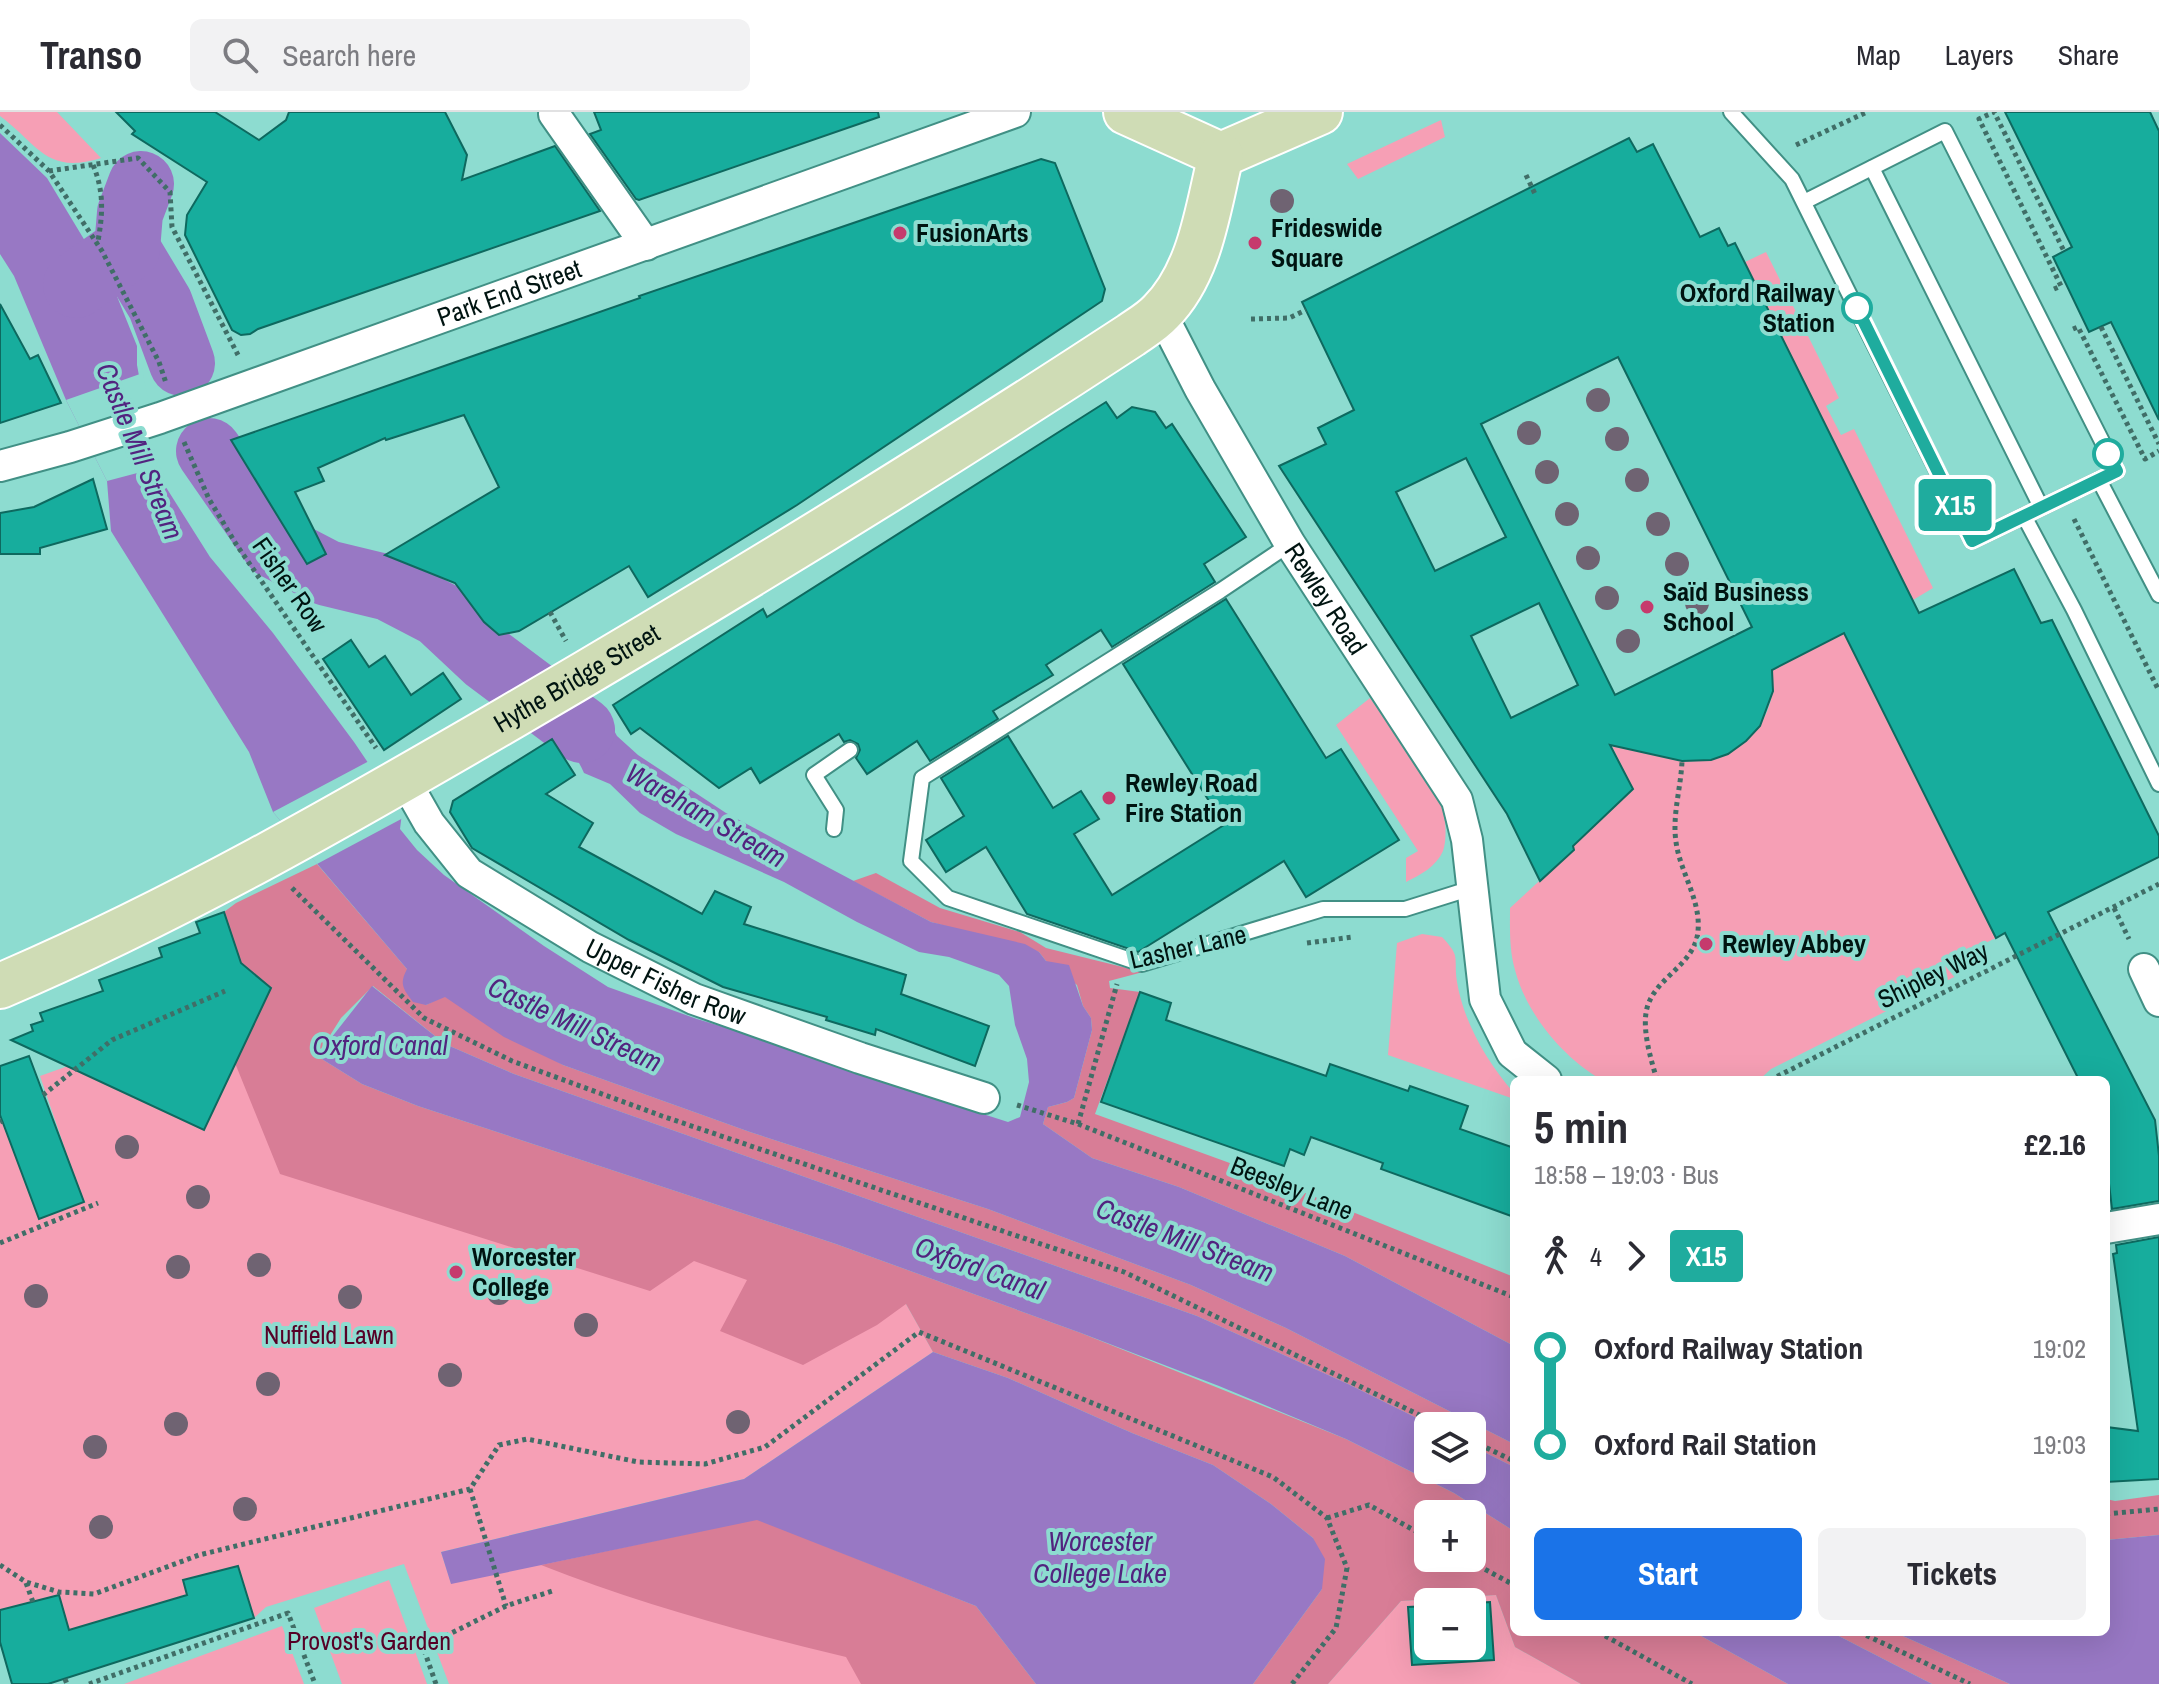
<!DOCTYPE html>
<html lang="en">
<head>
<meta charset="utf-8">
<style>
  body { margin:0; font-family:"Archivo Narrow",sans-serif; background:#f2f2f3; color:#2b2b33; height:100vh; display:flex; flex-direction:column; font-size:30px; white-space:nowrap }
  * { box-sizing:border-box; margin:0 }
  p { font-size:26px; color:#7c7c81 }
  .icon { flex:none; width:44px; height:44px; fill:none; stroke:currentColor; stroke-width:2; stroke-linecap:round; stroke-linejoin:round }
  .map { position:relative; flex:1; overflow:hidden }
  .sheet { position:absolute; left:1510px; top:964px; width:600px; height:560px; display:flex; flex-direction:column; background:#fff; border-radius:12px; box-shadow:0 8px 32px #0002 }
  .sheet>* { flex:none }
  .badge { padding:0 16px; border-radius:6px; font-size:28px; line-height:52px }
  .buttons { position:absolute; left:1414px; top:1300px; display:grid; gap:16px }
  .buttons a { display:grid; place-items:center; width:72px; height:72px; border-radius:12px; background:#fff; box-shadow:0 8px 32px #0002; font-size:40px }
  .map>.badge { position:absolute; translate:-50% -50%; box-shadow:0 0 0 4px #fff }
  .legs { display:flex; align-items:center; gap:12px; height:88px; padding:0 24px; font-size:26px }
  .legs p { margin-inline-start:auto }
  .summary { display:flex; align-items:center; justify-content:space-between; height:136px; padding:0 24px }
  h1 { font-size:44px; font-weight:800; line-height:60px }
  .cta { display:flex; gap:16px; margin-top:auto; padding:16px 24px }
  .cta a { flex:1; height:92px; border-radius:12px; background:#1a73e8; color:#fff; font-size:32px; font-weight:800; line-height:92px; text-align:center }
  .cta a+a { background:#f2f2f3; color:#2b2b33 }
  ul { padding:0 24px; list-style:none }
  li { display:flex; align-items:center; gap:28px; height:96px; font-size:30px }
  li i { display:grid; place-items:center; width:12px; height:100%; margin:0 10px; background:currentColor }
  li i::after { content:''; width:20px; height:20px; margin:-10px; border:6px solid; border-radius:50%; background:#fff }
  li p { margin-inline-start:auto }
  li:first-child i { background:linear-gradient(#0000 50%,currentColor 0) }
  li:last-child i { background:linear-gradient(currentColor 50%,#0000 0) }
  header { display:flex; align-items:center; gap:48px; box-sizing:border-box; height:112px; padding:0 40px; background:#fff; border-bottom:2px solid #e1e1e2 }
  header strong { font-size:38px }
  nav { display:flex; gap:44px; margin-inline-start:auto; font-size:28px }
  .search { width:560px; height:72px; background:#f2f2f3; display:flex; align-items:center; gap:20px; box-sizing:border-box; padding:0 28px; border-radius:12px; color:#7c7c81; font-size:30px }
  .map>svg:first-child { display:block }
</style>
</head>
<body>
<header>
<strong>Transo</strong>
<div class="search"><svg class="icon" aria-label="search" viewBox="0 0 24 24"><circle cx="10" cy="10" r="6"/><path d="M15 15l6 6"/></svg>Search here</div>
<nav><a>Map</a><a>Layers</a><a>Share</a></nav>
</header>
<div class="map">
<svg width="2159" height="1572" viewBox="0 0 2159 1572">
  <rect width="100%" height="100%" fill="#8ddcd0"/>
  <!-- green -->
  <g fill="#f69fb5" fill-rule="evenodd">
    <path d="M0,0H57L101,46C46,63 39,33 0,4Z"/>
    <path d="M1441,8L1445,25L1358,67L1347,52Z"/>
    <path d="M1766,140L1839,286L1826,294L1841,323L1854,317L1933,476L1913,488L1745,150Z"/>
    <path d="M1845,521L1996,826L1981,833L1988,848L1771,957L1759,968H1602C1563,946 1526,901 1515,858C1509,837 1510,817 1510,796L1573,738V734L1633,678L1603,615C1626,626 1652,643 1677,648C1713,655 1755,632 1768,597C1774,583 1772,569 1772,554L1793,547Z"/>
    <path d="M1370,586C1394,621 1425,657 1442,696C1446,707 1447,728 1443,739C1436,755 1420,763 1406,770V746L1418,739L1336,613Z"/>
    <path d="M1422,822L1442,825C1462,846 1453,845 1457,870C1464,911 1487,950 1514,981V987L1388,943L1397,831Z"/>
    <path d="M271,876L308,957L906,1192L933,1240L744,1367L441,1440L451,1471L757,1407L1036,1572H449L404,1452L266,1495L254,1506L238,1454L183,1468L187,1483L69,1518L59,1483L0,1498V1003L39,1107L83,1090L40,964L68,954L63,940L204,1017Z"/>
    <path d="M389,1468L427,1572H342L314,1496Z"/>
    <path d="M1496,1483L1515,1535L1581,1572H1328L1401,1489ZM1428,1490H1472V1534H1428Z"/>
    <path d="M282,1514L304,1572H124Z"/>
  </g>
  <!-- forest -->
  <g fill="#d87d96" fill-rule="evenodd">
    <path d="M317,752L407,857L426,893L444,884L563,953L750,1020L988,1097L1191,1173L1286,1216L1514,1332V1355L1472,1334V1314H1433L1348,1272L1197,1204L514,962L445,932L373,874L341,906L317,944L362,972L418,994L836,1132L1081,1221L1346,1327L1454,1381L1514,1419V1520H1694L1788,1572H1581L1515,1535L1496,1483L1401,1489L1328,1572H1253L1322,1477L1313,1426L1271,1392L1213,1353L1132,1321L1008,1266L933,1240L906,1192L877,1213L803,1253L720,1219L747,1168L694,1149L650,1179L280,1062L235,951L271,876L241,851L224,800L236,791ZM1428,1402H1472V1446H1428Z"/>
    <path d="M876,761L940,796L1020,820L1046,836L1143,860L1109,869L1110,876L1140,880L1095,1002L1238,1054L1514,1165V1234L1345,1144L1179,1075L1092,1046L1043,1012L1048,995L1067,990L1074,986L1092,918L1091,906L1083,894L1077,873L1046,849L1039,840L931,810L853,769Z"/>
    <path d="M2159,1383V1423L2106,1428V1387L2115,1389Z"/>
    <path d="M757,1407L976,1494L1036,1572H861L846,1545C742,1520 640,1492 541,1453Z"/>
    <path d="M1831,1520H1894L2010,1572H1932Z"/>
  </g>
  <!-- water -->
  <g fill="#9878c4">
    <path d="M0,21L47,66L114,177L137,234V253L157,361L210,445L273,521L354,630L402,701L400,717L417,738L444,763L544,834L608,875L697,907L944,981L983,1002L1008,1010L1020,1005L1029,970L1027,947L1015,913L1009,874L999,863L949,845L919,840L857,810L784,770L676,722L640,701L610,672L584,661C568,622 522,599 490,575L538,547L605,602L617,624L638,643L726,701L931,810L1025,832L1039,840L1046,849L1069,853L1083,894L1091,906L1092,918L1074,986L1067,990L1048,995L1043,1012L1092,1046L1179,1075L1345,1144L1514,1234V1332L1286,1216L1191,1173L988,1097L750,1020L563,953L504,925L445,885L426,893L413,890C403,877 399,872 407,857L273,700L249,640L111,419L107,369L66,288L14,164L0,142Z"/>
    <path d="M372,874L445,932L514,962L1197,1204L1348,1272L1433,1314H1428V1358H1472V1334L1514,1355V1419L1454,1381L1346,1327L1219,1274L1081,1221L836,1132L418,994L362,972L317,944Z"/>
    <path d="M933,1240L1008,1266L1132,1321L1213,1353L1271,1392L1313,1426L1325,1447L1322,1477L1253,1572H1036L976,1494L757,1408L451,1472L441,1440L744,1367Z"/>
    <path d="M2159,1423V1572H2010L1894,1520H2106V1428Z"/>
    <path d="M1694,1520H1831L1932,1572H1788Z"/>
  </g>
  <!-- pier -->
  <g fill="#8ddcd0">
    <path d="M142,255L160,355L107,369L66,288L140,262Z"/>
    <path d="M538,547L597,597L554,623L490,575Z"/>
    <path d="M371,648L405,699V705L317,752L273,700Z"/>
  </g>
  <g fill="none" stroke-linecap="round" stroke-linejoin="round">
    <!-- river -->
    <g stroke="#9878c4" stroke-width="66">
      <path d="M127,137L160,192L182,251"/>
      <path d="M76,173L127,137L130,101L141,72"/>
      <path d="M209,339L275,434L327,461L389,476L439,502L486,546L582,618"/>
    </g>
  </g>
  <!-- building -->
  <g fill="#17ad9d" stroke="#0e695f" stroke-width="2" fill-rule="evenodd">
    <path d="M116,0H215L259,28L286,8L289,0H445L467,43L462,68L555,34L600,99L258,217L250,222L241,223L232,218L185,123L187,103L207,70L132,22L135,19Z"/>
    <path d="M594,0H878L879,5L639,88L636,87L590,22L601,18Z"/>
    <path d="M2005,0H2150L2159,19V308L2111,210L2089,220L2053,145L2072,135Z"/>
    <path d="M1629,26L1637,40L1653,32L1700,125L1719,116L1728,134L1735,131L1919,501L2014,457L2041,511L2052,508L2159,724V745L2048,800L2155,1008L2159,1044V1089L2112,1097L2106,1046V968H2079L2005,821L1996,826L1844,521L1772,558L1773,579L1760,614L1746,629L1728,642L1711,648L1682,649L1610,633L1633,677L1573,734L1574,738L1540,769L1507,702L1279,354L1326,332L1318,316L1354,298L1302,190ZM1618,245L1752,515L1615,583L1481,312ZM1466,346L1506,425L1435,459L1396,380ZM1539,491L1578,573L1511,606L1471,524Z"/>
    <path d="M1041,47L1055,51L1105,177L1102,189L797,393L648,485L629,454L519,519L499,523L484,510L455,471L385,443L499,375L464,303L386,328L385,326L318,356L324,369L295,380L326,442L307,452L231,328L640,186L639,184Z"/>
    <path d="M0,192L30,247L38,243L61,291L0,311Z"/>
    <path d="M1106,290L1117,306L1132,295L1155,300L1166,316L1172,312L1246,425L1204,452L1215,470L1112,535L1101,518L1046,553L1053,563L993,599L998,607L930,649L917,629L867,662L856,646L860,638L858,632L850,628L844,630L839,622L760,671L751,656L719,676L640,616L631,622L613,593L763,497L767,505Z"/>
    <path d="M93,367L107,417L40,436V442H0V401L34,395Z"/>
    <path d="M1226,487L1326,646L1341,637L1399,728L1306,785L1284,749L1138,840L1027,802L986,735L946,760L926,728L964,704L941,666L1008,624L1053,696L1081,679L1099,707L1074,722L1112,783L1224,713L1123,552Z"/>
    <path d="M351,528L369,555L385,544L411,583L443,561L461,587L384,638L323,547Z"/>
    <path d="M552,627L575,663L546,682L593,711L579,735L702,802L715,779L751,795L744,812L906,863L901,882L989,914L975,954L876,917L875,923L826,908L827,905L723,875L629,828L472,736L450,700L453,689Z"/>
    <path d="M224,800L241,851L271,876L204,1018L11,928L33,919L31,913L43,909L40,901L103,879L99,868L162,845L159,836L200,821L196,810Z"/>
    <path d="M1140,880L1171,891L1166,908L1326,964L1330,952L1408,979L1410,974L1468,994L1460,1017L1514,1036V1105L1381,1057L1383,1051L1311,1025L1304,1043L1290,1037L1284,1054L1101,990Z"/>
    <path d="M29,944L84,1090L39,1107L0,1003V954Z"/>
    <path d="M2159,1125V1367L2106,1370V1315L2138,1319L2113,1142L2117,1141L2116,1133Z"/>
    <path d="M238,1454L254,1506L48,1572H12L0,1530V1498L59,1483L69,1518L187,1483L183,1468Z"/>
    <path d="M1490,1490L1494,1548L1412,1553L1408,1495L1428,1494V1534H1472V1491Z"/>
  </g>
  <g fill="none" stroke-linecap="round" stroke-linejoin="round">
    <defs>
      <g id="lane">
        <path d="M1731,0L1792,67L1972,429L2117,359L1945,19L1804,90"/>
        <path d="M1872,56L2041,395"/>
        <path d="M2099,368L2159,483"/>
        <path d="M2024,404L2074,498L2159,672"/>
        <path d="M1290,432L1220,479L922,666L911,749L948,786L1142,852L1323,797H1405L1472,776"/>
        <path d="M834,717L836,698L814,663L850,638"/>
      </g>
      <g id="street">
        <path d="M554,2L646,133"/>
        <path id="s1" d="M1161,201L1200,277L1290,432L1457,688L1467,728L1485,887L1512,941L1546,968"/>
        <path id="s2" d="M0,354L70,335L160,306L1015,0"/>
        <path id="s3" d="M404,667L429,711L469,761L590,835L694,887L860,946L984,986"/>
        <path d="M2144,857L2159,889"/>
        <path d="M2106,1116L2159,1107"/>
      </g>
      <g id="primary">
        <path d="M1126,0L1221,43L1320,0"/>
        <path id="s4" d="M0,874C176,799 346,701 511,605C720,483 928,356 1131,223C1141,216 1153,209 1161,200C1201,160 1208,95 1221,43"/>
      </g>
    </defs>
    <!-- lane casing -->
    <use href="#lane" stroke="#419085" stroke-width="18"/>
    <!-- street casing -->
    <use href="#street" stroke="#419085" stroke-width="34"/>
    <!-- primary casing -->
    <use href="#primary" stroke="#fff" stroke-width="48"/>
    <!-- path -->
    <g stroke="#406e67" stroke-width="5" stroke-dasharray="4 4" stroke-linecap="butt">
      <path d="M0,13L49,59L102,139L159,250L166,271"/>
      <path d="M1796,33L1867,0"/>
      <path d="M93,53C104,79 103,101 98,129"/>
      <path d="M49,59L138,46L170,80L172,115L238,243"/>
      <path d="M1526,63L1536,84"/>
      <path d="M2054,177L2061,174L1979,7L1994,0L2064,139"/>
      <path d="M1251,207L1289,206L1306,198"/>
      <path d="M2101,215L2159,332"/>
      <path d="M2073,217L2078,215L2145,347L2159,339"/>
      <path d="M184,330L209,387L236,432L376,636"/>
      <path d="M2074,407L2159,579"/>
      <path d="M550,500L566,529"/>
      <path d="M292,776L424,906L512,949L662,1004L1124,1160L1442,1314"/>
      <path d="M2114,796L2129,827"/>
      <path d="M1307,831L1353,825"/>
      <path d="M1657,968C1651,948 1643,921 1646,901C1651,866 1695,855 1698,819C1701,788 1680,760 1676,730C1672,703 1681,676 1682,649"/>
      <path d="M1770,968L2159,772"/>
      <path d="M43,983L112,928L225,879"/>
      <path d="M1017,993L1078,1012L1514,1185"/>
      <path d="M0,1010L2,1009"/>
      <path d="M1078,1012L1117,872"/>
      <path d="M0,1131L98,1091"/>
      <path d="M1472,1329L1514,1349"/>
      <path d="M470,1377L506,1494"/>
      <path d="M2106,1402L2159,1397"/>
      <path d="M1327,1406L1369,1393L1428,1426"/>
      <path d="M1464,1446L1514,1473"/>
      <path d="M0,1453L26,1470L59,1480L94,1482L199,1443L470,1377L499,1333L527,1327L638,1350L705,1352L765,1335L919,1220L1273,1365L1327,1406L1347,1456L1336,1516L1292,1572"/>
      <path d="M26,1471L33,1490"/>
      <path d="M1598,1520L1692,1572"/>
      <path d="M1859,1520L1970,1572"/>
      <path d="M65,1567L67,1572"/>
      <path d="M89,1572L288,1501L315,1572"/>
      <path d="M436,1572L423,1535L506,1494L555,1478"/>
    </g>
    <!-- lane -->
    <use href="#lane" stroke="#fff" stroke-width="14"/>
    <!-- street -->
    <use href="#street" stroke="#fff" stroke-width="30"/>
    <!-- primary -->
    <use href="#primary" stroke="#cfdcb5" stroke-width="44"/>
  </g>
  <!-- trees -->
  <g fill="#6f6372">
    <circle cx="1282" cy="89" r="12"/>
    <circle cx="1598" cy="288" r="12"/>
    <circle cx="1529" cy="321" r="12"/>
    <circle cx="1617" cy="327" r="12"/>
    <circle cx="1547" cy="360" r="12"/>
    <circle cx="1637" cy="368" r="12"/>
    <circle cx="1567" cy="402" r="12"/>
    <circle cx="1658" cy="412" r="12"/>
    <circle cx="1588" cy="446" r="12"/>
    <circle cx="1677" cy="452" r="12"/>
    <circle cx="1607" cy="486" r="12"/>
    <circle cx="1697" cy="491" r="12"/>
    <circle cx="1628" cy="529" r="12"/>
    <circle cx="127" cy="1035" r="12"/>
    <circle cx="198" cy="1085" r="12"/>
    <circle cx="259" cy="1153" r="12"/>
    <circle cx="178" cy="1155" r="12"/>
    <circle cx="499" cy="1181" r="12"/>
    <circle cx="36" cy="1184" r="12"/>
    <circle cx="350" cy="1185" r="12"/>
    <circle cx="586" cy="1213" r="12"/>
    <circle cx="450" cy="1263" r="12"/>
    <circle cx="268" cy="1272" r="12"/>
    <circle cx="738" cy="1310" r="12"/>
    <circle cx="176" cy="1312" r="12"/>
    <circle cx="95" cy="1335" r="12"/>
    <circle cx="245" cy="1397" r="12"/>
    <circle cx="101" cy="1415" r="12"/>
  </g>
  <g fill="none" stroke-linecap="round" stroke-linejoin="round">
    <defs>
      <path id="line-1" d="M1857,196L1972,429L2117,359L2108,342"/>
    </defs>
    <!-- line-1 casing -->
    <use href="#line-1" stroke="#fff" stroke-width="18"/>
    <!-- line-1 -->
    <use href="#line-1" stroke="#1fac9e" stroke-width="12"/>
  </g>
  <!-- markers -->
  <g fill="#c63a6d" stroke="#8ddcd0" stroke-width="3">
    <circle cx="900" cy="121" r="8"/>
    <circle cx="1255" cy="131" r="8"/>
    <circle cx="1647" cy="495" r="8"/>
    <circle cx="1109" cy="686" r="8"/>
    <circle cx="1706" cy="832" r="8"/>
    <circle cx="456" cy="1160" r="8"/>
  </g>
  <g fill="#fff" stroke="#1fac9e" stroke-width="4">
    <circle cx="1857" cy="196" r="14"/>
    <circle cx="2108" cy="342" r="14"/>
  </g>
  <g text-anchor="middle" stroke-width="8" stroke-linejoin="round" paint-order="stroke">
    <!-- poi labels -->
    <g font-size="26" font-weight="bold" fill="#001411" stroke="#8ddcd0" text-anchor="start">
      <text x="1271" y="125">Frideswide<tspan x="1271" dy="30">Square</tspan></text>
      <text x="916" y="130">FusionArts</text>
      <text x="1663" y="489">Saïd Business<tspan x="1663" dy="30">School</tspan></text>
      <text x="1125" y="680">Rewley Road<tspan x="1125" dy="30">Fire Station</tspan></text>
      <text x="1722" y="841">Rewley Abbey</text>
      <text x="472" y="1154">Worcester<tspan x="472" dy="30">College</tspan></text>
    </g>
    <!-- street labels -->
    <g font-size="26" fill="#001411" stroke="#8ddcd0">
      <text dy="9" stroke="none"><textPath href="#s2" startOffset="538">Park End Street</textPath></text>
      <text transform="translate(290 473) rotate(55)" y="9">Fisher Row</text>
      <text dy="9" stroke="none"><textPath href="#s1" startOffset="330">Rewley Road</textPath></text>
      <text dy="9" stroke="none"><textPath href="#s4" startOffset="654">Hythe Bridge Street</textPath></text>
      <text transform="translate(1188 835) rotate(-13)" y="9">Lasher Lane</text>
      <text transform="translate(1933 863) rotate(-26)" y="9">Shipley Way</text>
      <text dy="9" stroke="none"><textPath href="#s3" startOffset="340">Upper Fisher Row</textPath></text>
      <text transform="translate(1292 1076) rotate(22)" y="9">Beesley Lane</text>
    </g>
    <!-- stop labels -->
    <g font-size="26" font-weight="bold" fill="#001411" stroke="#8ddcd0" text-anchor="end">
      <text x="1835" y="190">Oxford Railway<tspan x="1835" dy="30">Station</tspan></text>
    </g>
    <!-- park labels -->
    <g font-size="26" fill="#560026" stroke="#8ddcd0">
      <text x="329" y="1232">Nuffield Lawn</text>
      <text x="369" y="1538">Provost's Garden</text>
    </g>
    <!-- water labels -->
    <g font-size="28" font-style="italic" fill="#52247f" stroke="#8ddcd0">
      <text transform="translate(140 339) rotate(68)" y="10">Castle Mill Stream</text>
      <text transform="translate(706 703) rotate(30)" y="10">Wareham Stream</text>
      <text transform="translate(575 912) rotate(25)" y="10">Castle Mill Stream</text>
      <text x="380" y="943">Oxford Canal</text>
      <text transform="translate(1185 1128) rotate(21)" y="10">Castle Mill Stream</text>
      <text transform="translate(980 1156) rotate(20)" y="10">Oxford Canal</text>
      <text x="1100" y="1439">Worcester<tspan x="1100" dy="32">College Lake</tspan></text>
    </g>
  </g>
</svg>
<div class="buttons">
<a><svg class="icon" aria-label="layers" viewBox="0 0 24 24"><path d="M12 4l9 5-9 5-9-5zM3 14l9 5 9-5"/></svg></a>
<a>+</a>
<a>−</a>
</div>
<b class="badge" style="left:1955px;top:393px;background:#1fac9e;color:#fff">X15</b>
<section class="sheet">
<div class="summary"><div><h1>5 min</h1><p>18:58 – 19:03 · Bus</p></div><b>£2.16</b></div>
<div class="legs"><svg class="icon" aria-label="walk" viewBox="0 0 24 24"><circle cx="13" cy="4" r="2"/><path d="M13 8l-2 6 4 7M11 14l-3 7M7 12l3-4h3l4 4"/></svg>4<svg class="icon" aria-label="forward" viewBox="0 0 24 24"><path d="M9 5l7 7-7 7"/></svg><b class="badge" style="background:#1fac9e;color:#fff">X15</b></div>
<ul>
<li><i style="color:#1fac9e"></i><b>Oxford Railway Station</b><p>19:02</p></li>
<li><i style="color:#1fac9e"></i><b>Oxford Rail Station</b><p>19:03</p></li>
</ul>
<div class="cta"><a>Start</a><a>Tickets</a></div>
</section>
</div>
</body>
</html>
